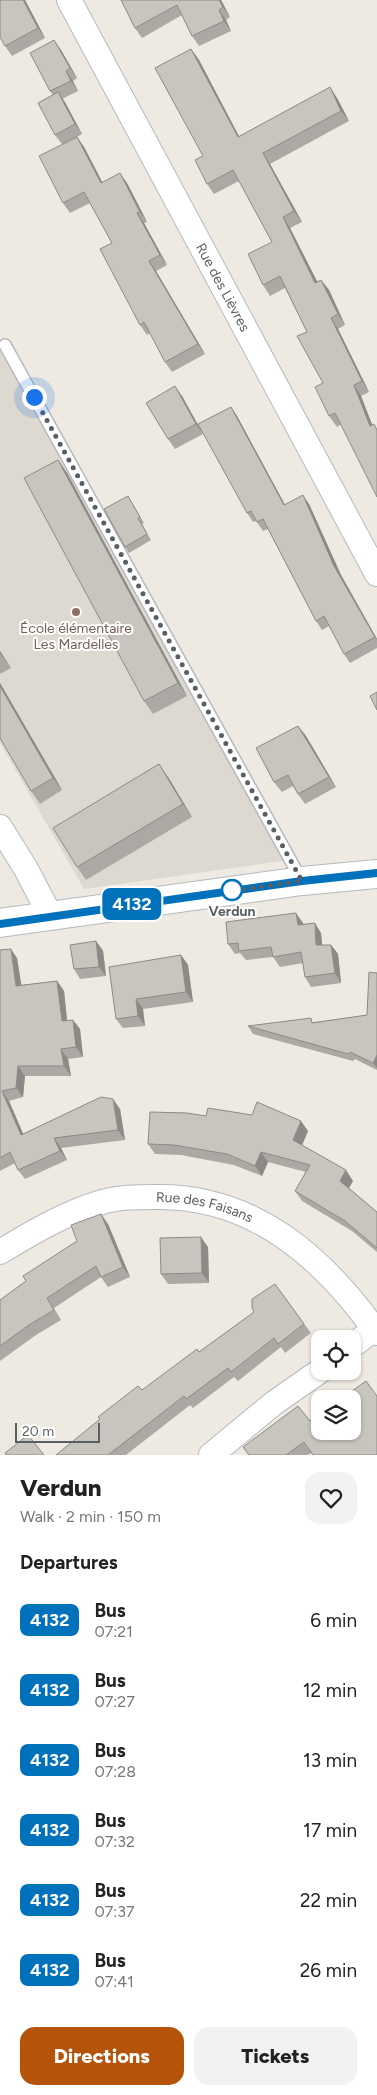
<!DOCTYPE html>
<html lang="en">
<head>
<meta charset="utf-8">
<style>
  body { margin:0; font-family:Figtree,sans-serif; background:#f2f2f2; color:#222; height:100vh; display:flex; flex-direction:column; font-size:19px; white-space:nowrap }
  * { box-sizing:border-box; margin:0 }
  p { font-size:16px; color:#767676 }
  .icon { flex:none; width:28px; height:28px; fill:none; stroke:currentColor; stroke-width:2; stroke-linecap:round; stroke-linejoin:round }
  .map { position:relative; height:1455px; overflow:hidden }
  .side { display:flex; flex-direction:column; background:#fff; flex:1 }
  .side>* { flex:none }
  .badge { padding:0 10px; border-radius:8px; font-size:18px; line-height:32px }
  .controls { position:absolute; left:311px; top:1330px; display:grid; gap:10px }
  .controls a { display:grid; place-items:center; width:50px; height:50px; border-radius:10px; background:#fff; box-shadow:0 1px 4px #0004; font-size:25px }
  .scale { position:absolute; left:15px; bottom:12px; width:85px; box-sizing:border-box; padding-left:5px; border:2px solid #5a5f63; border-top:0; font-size:14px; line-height:18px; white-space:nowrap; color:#5a5f63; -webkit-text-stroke:4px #fff; paint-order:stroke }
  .you { position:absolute; width:25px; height:25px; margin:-12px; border:4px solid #fff; border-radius:50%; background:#1a73e8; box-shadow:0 0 0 8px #1a73e833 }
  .map>.badge { position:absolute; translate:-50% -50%; box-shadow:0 0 0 2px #fff }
  h2 { padding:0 20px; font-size:19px; line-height:45px }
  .round { display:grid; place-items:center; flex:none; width:52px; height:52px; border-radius:15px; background:#f2f2f2 }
  .headline { display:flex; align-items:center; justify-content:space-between; height:85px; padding:0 20px }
  h1 { font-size:24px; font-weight:800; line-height:38px }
  .primary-button { display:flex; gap:10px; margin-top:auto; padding:10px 20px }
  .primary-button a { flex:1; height:58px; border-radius:15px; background:#b45309; color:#fff; font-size:20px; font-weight:800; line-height:58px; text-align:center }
  .primary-button a+a { background:#f2f2f2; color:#222 }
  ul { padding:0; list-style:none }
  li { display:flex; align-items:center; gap:15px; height:70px; padding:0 20px }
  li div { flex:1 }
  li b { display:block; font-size:19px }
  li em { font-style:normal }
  li .badge { min-width:55px; font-weight:700; text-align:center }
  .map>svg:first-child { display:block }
</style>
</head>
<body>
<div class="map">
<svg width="377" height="1455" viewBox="0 0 377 1455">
  <rect width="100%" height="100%" fill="#eeeae2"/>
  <!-- education -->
  <path fill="#ded9d0" d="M5,345L289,860L84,889L0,743V348Z"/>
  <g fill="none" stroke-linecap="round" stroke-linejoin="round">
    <defs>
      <path id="service" d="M5,345L302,881"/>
      <g id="minor">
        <path id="s1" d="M69,0L377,574"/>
        <path d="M0,827L26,869L50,915"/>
        <path id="s2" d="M0,1252C33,1232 65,1213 102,1202C119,1197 137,1197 155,1197C253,1195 323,1257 377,1333"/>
        <path d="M352,1346L377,1327"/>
        <path d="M211,1455L274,1403L320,1371"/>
      </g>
      <path id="tertiary" d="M0,923L302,881L377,874"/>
    </defs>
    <!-- service casing -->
    <use href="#service" stroke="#b5b9bd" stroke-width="14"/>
    <!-- minor casing -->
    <use href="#minor" stroke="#b5b9bd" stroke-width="26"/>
    <!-- tertiary casing -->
    <use href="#tertiary" stroke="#b5b9bd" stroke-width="30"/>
    <!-- service -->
    <use href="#service" stroke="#fff" stroke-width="11"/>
    <!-- minor -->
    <use href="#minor" stroke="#fff" stroke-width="24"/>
    <!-- tertiary -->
    <use href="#tertiary" stroke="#fff" stroke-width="28"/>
  </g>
  <!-- wall -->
  <g fill="#aca9a4">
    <path d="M25,0L45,38L12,56L5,46Z"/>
    <path d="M121,0H221L230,17L226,20L231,31L199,46L192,36L182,15L142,38L135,28Z"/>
    <path d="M191,49L199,60L239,136L337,98L349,121L270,164L302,222L290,228L317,282L321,280L329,290L345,325L338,329L369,392L361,396L372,425L377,429L340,425L337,427L329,416L323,383L307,332L285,288L270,296L263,285L272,242L239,181L214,194L207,184Z"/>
    <path d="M61,50L77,78L73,81L78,91L62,99L82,134L77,137L84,147L102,182L127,183L147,222L144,223L167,265L156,271L205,354L172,372L165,362L150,333L147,335L140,325L112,243L90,203L70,213L63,203L62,144L55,135L53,95L50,91Z"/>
    <path d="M182,396L203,434L175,449L168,439Z"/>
    <path d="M231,407L237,416L285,505L309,504L341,575L377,639V648L350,663L344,654L329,626L322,630L316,621L268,529L263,531L256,521L253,522L247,513Z"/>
    <path d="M58,460L67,473L187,696L153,714L144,701Z"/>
    <path d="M128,496L144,523L142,524L151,540L129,553L125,547Z"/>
    <path d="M0,651L11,668L0,674Z"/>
    <path d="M0,683L62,790L40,804L31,791Z"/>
    <path d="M298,726L306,736L336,787L305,804L298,794L293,786L282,792L274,782Z"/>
    <path d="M168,777L192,817L86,880L77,867Z"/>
    <path d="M303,923L304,925L321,933L322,945H331L338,954L341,983L311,987L305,977L303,963L280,967L273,957L246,960L240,953L235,954L228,944Z"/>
    <path d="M96,941L103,951L106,976L80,979L74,969Z"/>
    <path d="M0,950L17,958L21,985L57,981L64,991L67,1020H73L80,1029L83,1057L68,1059L71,1076H25L23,1097L9,1101L23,1134L120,1109L125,1140L61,1148L67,1160L25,1179L18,1170L15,1163L0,1171Z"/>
    <path d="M181,955L188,965L193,1002L143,1009L145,1026L123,1028L116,1019Z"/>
    <path d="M377,973V1070L355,1059L353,1061L253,1034L248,1026L315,1022L367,1015Z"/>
    <path d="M206,1116L308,1131L302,1145L353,1181L349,1188L377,1212V1252L352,1231L302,1201L295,1191L306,1172L268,1162L262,1176L234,1165L181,1155L155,1154L148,1144Z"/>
    <path d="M108,1224L130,1277L108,1287L101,1277L54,1308L61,1320L36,1335L0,1361V1300L26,1281Z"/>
    <path d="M208,1247L209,1283L168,1284L161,1274Z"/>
    <path d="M275,1284L311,1333L285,1353L281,1347L238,1381L234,1377L193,1408L190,1405L126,1455H56L142,1390L199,1352L254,1312Z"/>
    <path d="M310,1421L377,1455H313L311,1453L308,1455H249Z"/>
  </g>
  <!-- shaded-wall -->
  <g fill="#8c8a86">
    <path d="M23,0H25L45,38L38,28Z"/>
    <path d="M219,0H221L230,17L223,7Z"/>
    <path d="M219,10L226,20L231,31L224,21Z"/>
    <path d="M54,40L61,50L77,78L70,68Z"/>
    <path d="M191,49L199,60L245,148L238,137Z"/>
    <path d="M66,71L73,81L78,91L71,81Z"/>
    <path d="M330,87L337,98L349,121L341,111Z"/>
    <path d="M58,92L65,102L82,134L75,124Z"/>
    <path d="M77,137L84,147L108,193L101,183Z"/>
    <path d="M263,153L270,164L302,222L294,211Z"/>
    <path d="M120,173L127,183L147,222L140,212Z"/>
    <path d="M137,213L144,223L167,265L160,255Z"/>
    <path d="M283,217L290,228L323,293L315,283Z"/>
    <path d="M149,261L156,271L205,354L198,344Z"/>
    <path d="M321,280L329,290L345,325L338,314Z"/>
    <path d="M331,318L338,329L369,392L362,381Z"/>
    <path d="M354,385L361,396L377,437L370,426Z"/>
    <path d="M175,386L182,396L203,434L196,424Z"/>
    <path d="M231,407L237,416L290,514L284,505Z"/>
    <path d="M58,460L67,473L187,696L178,683Z"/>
    <path d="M303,495L309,504L341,575L377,639V640L334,566Z"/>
    <path d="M0,651L11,668L0,653Z"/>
    <path d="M0,683L62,790L53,778L0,686Z"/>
    <path d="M298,726L306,736L336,787L329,777Z"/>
    <path d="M159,764L168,777L192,817L183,804Z"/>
    <path d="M296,913L303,923L305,935L298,925Z"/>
    <path d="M315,923L321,933L323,955L316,945Z"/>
    <path d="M96,941L103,951L106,976L99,967Z"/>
    <path d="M331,945L338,954L341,983L335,973Z"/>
    <path d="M11,949L17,958L23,995L16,986Z"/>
    <path d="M181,955L188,965L193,1002L186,992Z"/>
    <path d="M57,981L64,991L68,1030L62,1021Z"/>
    <path d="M136,999L143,1009L145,1026L138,1016Z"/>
    <path d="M73,1020L80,1029L83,1057L76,1047Z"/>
    <path d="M61,1049L68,1059L71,1076L64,1066Z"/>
    <path d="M377,1055V1068L373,1063Z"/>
    <path d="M18,1066L25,1076L23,1097L16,1088Z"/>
    <path d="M2,1091L9,1101L28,1145L21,1135Z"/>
    <path d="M113,1099L120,1109L125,1140L118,1130Z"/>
    <path d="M301,1121L308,1131L300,1150L293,1140Z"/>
    <path d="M54,1138L61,1148L67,1160L60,1151Z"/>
    <path d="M261,1152L268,1162L262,1176L255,1166Z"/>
    <path d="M346,1170L353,1181L347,1191L340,1181Z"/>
    <path d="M101,1214L108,1224L130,1277L123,1267Z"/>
    <path d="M201,1237L208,1247L209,1283L202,1273Z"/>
  </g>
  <!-- building -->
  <g fill="#c8c5bf" stroke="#8c8a86">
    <path d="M0,0H23L38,28L5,46L0,37Z"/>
    <path d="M121,0H219L223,7L219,10L224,21L192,36L177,5L135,28Z"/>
    <path d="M54,40L70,68L66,71L71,81L50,91L30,53Z"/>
    <path d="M191,49L238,137L330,87L341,111L263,153L294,211L283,217L315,283L321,280L338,314L331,318L362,381L354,385L370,426L374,424L377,430V497L335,413L329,416L315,387L323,383L297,336L307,332L280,276L263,285L248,254L272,242L233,170L207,184L195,160L203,156L155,68Z"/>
    <path d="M58,92L75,124L55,135L38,103Z"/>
    <path d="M77,137L101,183L120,173L140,212L137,213L160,255L149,261L198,344L165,362L144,322L140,325L100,249L112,243L84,192L63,203L39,156Z"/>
    <path d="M175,386L196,424L168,439L146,403Z"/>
    <path d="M231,407L284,505L303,495L334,566L375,637L344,654L324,616L316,621L263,519L257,522L251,511L247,513L198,424Z"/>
    <path d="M58,460L178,683L144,701L24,478Z"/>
    <path d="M128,496L140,517L138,518L147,534L125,547L104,509Z"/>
    <path d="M0,686L53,778L31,791L0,738Z"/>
    <path d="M377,692V710L370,696Z"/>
    <path d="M298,726L329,777L298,794L288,775L274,782L256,748Z"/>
    <path d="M159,764L183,804L77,867L53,828Z"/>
    <path d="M296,913L298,925L315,923L316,945H331L335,973L305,977L301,952L273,957L271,947L239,951L238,943L228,944L226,922Z"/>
    <path d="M96,941L99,967L74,969L70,945Z"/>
    <path d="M11,949L16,986L57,981L62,1021L73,1020L76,1047L61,1049L64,1066H18L16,1088L2,1091L21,1135L101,1097L113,1099L118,1130L54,1138L60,1151L18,1170L10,1152L0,1158V950Z"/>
    <path d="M181,955L186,992L136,999L138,1016L116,1019L109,967Z"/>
    <path d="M369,972L377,973V1055L373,1063L350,1052L348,1054L248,1026L311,1018L312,1023L367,1015Z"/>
    <path d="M257,1102L301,1121L293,1140L346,1170L340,1181L377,1212V1248L345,1221L295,1191L310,1165L261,1152L255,1166L227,1154L174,1145L148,1144L150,1112L187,1113L206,1116L208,1108L252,1115Z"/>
    <path d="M101,1214L123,1267L101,1277L96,1266L47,1298L54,1310L29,1325L0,1346V1300L26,1281L23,1276L77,1241L71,1225Z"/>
    <path d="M201,1237L202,1273L161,1274L160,1238Z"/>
    <path d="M275,1284L304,1324L278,1344L274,1338L231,1372L228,1368L186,1399L184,1396L108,1455H56L100,1419L98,1417L138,1386L142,1390L197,1349L199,1352L254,1312L252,1308V1299Z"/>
    <path d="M366,1381L377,1396V1455H313L304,1442L286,1455H249L243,1447L298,1406L310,1421L320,1414V1431H352V1399H341Z"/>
    <path d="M28,1435L44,1455H6L5,1453Z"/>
  </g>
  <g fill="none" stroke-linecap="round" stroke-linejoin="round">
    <defs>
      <path id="line" d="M0,924L302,881L377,873"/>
    </defs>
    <!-- line casing -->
    <use href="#line" stroke="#fff" stroke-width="11"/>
    <!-- line -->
    <use href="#line" stroke="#0072bc" stroke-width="8"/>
    <!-- walk -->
    <path stroke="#5a5f63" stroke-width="5" stroke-dasharray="0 9" d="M34,397L302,881L225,892L232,890"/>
  </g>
  <!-- markers -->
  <circle fill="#8d6e63" stroke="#fff" stroke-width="2" cx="76" cy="612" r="5"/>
  <circle fill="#fff" stroke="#0072bc" stroke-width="2.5" cx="232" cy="890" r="10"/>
  <g text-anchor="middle" stroke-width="4" stroke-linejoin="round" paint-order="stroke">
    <!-- street labels -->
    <g font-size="14" fill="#5a5f63" stroke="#fff">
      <text dy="5" stroke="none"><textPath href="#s1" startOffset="326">Rue des Lièvres</textPath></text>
      <text dy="5" stroke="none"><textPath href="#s2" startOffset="218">Rue des Faisans</textPath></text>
    </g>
    <!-- education labels -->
    <g font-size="14" fill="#785e54" stroke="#fff">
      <text x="76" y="633">École élémentaire<tspan x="76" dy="16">Les Mardelles</tspan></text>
    </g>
    <!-- stop labels -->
    <g font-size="14" font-weight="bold" fill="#5a5f63" stroke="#fff">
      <text x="232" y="916">Verdun</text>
    </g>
  </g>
</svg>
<div class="controls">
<a><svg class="icon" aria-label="locate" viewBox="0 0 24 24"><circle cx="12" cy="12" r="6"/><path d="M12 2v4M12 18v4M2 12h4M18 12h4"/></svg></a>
<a><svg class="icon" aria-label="layers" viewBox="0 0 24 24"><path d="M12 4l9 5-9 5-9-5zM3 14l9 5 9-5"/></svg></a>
</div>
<div class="scale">20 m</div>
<div class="you" style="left:34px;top:397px"></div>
<b class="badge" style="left:132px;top:904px;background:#0072bc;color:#fff">4132</b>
</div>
<section class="side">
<div class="headline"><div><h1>Verdun</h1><p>Walk · 2 min · 150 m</p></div><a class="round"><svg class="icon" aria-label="heart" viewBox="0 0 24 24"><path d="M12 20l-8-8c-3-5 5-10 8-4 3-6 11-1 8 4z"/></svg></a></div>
<h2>Departures</h2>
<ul>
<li><span class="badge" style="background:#0072bc;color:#fff">4132</span><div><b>Bus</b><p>07:21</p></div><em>6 min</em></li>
<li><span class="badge" style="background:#0072bc;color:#fff">4132</span><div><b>Bus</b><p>07:27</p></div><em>12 min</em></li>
<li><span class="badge" style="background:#0072bc;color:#fff">4132</span><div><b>Bus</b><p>07:28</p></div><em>13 min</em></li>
<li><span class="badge" style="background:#0072bc;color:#fff">4132</span><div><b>Bus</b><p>07:32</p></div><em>17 min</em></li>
<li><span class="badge" style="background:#0072bc;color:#fff">4132</span><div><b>Bus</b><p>07:37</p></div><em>22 min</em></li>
<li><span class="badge" style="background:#0072bc;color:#fff">4132</span><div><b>Bus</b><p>07:41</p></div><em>26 min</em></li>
</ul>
<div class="primary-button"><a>Directions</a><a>Tickets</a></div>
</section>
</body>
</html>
